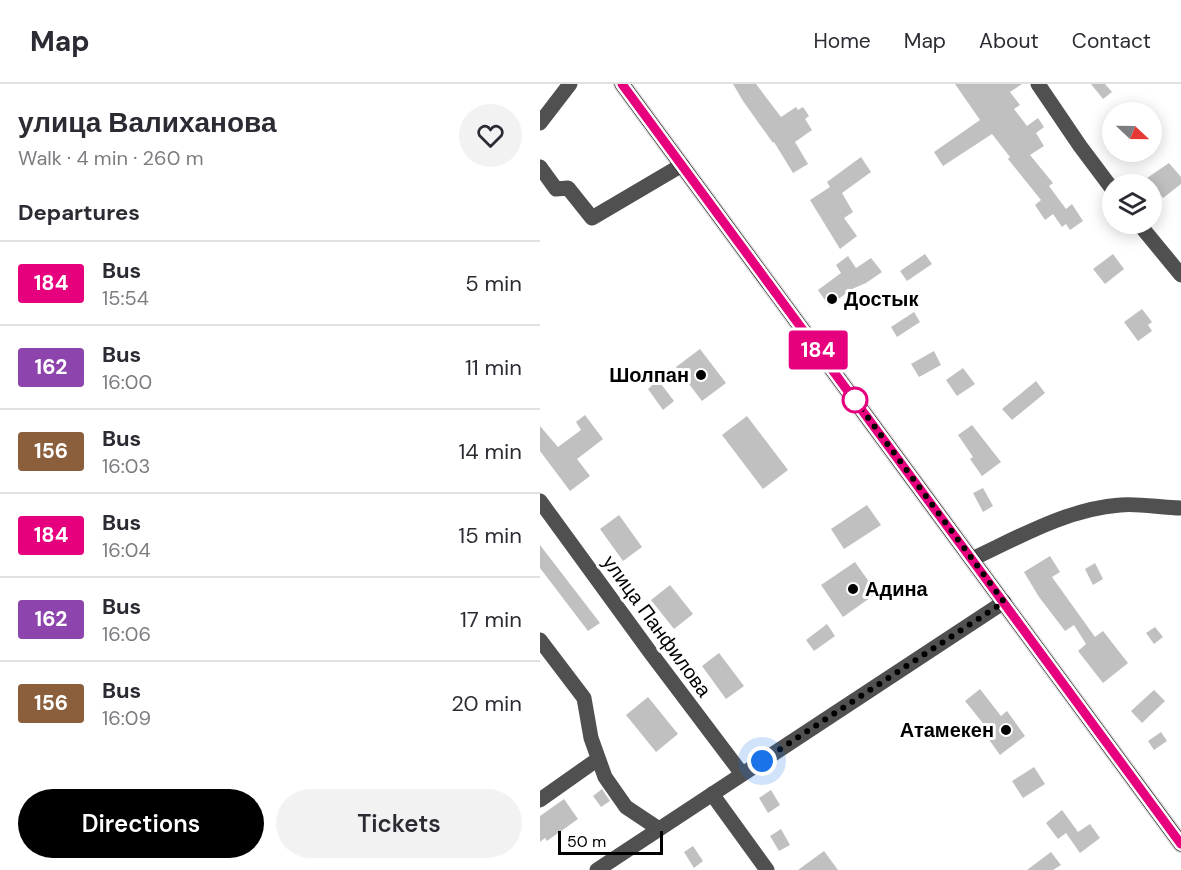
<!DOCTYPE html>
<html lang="en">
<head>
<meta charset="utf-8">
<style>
  body { margin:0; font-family:"DM Sans",sans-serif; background:#f2f2f3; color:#2b2b33; height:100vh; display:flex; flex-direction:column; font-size:22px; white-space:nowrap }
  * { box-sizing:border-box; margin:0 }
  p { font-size:20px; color:#7c7c81 }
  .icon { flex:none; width:33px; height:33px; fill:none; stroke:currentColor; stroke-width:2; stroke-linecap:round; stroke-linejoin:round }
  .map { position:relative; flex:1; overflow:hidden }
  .panel { display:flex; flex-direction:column; background:#fff; width:540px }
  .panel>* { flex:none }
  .badge { padding:0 12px; border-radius:4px; font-size:21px; line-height:39px }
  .needle { width:39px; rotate:112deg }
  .controls { position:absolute; left:562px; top:18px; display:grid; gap:12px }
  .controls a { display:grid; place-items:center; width:60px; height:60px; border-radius:50%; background:#fff; box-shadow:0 3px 15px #0003; font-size:30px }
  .scale { position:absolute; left:18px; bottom:15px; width:105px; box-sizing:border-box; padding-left:6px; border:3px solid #000; border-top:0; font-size:16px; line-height:21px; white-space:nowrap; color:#000; -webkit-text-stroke:4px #fff; paint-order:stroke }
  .you { position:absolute; width:30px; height:30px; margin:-15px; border:4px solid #fff; border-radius:50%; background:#1a73e8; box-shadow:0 0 0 9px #1a73e833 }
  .map>.badge { position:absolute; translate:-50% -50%; box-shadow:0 0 0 3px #fff }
  h2 { padding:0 18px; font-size:22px; line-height:54px }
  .round { display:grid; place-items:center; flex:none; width:63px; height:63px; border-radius:32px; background:#f2f2f3 }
  .headline { display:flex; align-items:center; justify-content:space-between; height:102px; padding:0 18px }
  h1 { font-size:28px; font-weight:600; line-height:45px }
  .cta { display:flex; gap:12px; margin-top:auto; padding:12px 18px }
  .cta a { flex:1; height:69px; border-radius:36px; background:#000; color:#fff; font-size:24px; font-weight:600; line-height:69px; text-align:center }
  .cta a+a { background:#f2f2f3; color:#2b2b33 }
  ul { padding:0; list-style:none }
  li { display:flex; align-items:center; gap:18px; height:84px; padding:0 18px; border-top:2px solid #e1e1e2 }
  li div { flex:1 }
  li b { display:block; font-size:22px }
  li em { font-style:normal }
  li .badge { min-width:66px; font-weight:700; text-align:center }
  header { display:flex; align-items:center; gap:36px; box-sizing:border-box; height:84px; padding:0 30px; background:#fff; border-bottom:2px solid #e1e1e2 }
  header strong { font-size:28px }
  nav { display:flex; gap:33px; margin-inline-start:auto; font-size:21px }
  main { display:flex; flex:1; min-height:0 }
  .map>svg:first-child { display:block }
</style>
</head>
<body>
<header>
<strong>Map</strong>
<nav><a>Home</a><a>Map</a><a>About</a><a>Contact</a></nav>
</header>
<main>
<section class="panel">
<div class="headline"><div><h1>улица Валиханова</h1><p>Walk · 4 min · 260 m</p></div><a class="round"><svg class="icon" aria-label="heart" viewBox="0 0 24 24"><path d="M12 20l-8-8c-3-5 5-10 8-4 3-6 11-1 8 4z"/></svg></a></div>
<h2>Departures</h2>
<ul>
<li><span class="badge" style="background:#e6007e;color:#fff">184</span><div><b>Bus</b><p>15:54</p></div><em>5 min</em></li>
<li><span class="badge" style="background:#8e44ad;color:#fff">162</span><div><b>Bus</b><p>16:00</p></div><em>11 min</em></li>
<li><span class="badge" style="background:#8b5e3c;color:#fff">156</span><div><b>Bus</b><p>16:03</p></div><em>14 min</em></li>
<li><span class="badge" style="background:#e6007e;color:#fff">184</span><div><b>Bus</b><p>16:04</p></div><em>15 min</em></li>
<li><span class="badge" style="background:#8e44ad;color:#fff">162</span><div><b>Bus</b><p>16:06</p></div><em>17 min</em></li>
<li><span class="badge" style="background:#8b5e3c;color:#fff">156</span><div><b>Bus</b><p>16:09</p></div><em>20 min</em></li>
</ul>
<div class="cta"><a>Directions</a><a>Tickets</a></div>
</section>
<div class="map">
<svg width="641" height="786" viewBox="0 0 641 786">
  <rect width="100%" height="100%" fill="#fff"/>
  <!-- building -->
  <g fill="#c0c0c0">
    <path d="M193,0H216L241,33L256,23L258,26L263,23L269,32L265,35L272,46L255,58L268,80L253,89L234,58L233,59L203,17Z"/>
    <path d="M415,0H482L470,8L480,21L474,25L487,42L498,34L504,43L496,49L504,62L490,71L513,99L509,102L526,125L532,120L543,137L530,146L526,140L522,143L513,130L505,136L495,121L501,116L468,75L470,73L452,50L403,82L394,68L440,36Z"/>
    <path d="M551,0H565L572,8L563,15Z"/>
    <path d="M321,73L331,88L302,109L313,128L304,134L317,152L300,165L270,116L290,103L287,98Z"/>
    <path d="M629,79L641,93V100L623,114L607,94Z"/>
    <path d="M385,170L392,180L367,197L360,187Z"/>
    <path d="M573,170L584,185L565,200L553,185Z"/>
    <path d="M308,172L316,184L331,174L342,188L326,199L312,205L289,222L278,206L301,189L296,181Z"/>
    <path d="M602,225L612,238L608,241L612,247L598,257L584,238Z"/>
    <path d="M374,228L380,238L357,253L351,243Z"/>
    <path d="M160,265L186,299L162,317L136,283Z"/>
    <path d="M394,267L401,281L379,293L371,280Z"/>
    <path d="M423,284L435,300L417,312L406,296Z"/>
    <path d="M118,296L134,317L123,326L108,305Z"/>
    <path d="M496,297L505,309L472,336L462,325Z"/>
    <path d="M45,331L63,355L37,375L50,392L30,407L0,367V342L18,363L41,346L36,338Z"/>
    <path d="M207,332L248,386L223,405L182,351Z"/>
    <path d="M432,341L461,378L442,392L430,375L433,373L418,351Z"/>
    <path d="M443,404L453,422L443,428L433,409Z"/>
    <path d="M327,421L341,441L304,465L291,445Z"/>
    <path d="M79,431L102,463L83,477L60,445Z"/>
    <path d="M0,461L60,539L48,547L0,484Z"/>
    <path d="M510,472L520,488L512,493L555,553L563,547L588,579L563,599L538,567L546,560L534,541L525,547L499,513L484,488Z"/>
    <path d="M315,478L337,509L303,533L281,501Z"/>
    <path d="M555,479L563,495L553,501L545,485Z"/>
    <path d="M130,501L153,530L134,545L111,516Z"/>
    <path d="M287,540L295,552L274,567L266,556Z"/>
    <path d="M615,543L623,553L614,560L606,549Z"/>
    <path d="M179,569L204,602L186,615L162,582Z"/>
    <path d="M440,605L461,632L467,627L485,652L460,671L442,646L446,643L425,617Z"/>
    <path d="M614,606L625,617L602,639L591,627Z"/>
    <path d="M108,613L138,650L116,668L86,631Z"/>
    <path d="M621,648L627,657L614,666L608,657Z"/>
    <path d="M494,683L505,700L483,714L472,697Z"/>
    <path d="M62,705L70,717L61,723L53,712Z"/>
    <path d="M231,706L240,721L228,729L219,714Z"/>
    <path d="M24,715L38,735L7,757L5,754L0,758V732Z"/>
    <path d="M522,726L538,748L550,740L560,754L540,769L526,749L518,755L506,739Z"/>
    <path d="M241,745L250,761L239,767L230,752Z"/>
    <path d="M153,762L163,777L154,784L144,768Z"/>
    <path d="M284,767L298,786H258Z"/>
    <path d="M511,768L521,781L513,786H487Z"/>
  </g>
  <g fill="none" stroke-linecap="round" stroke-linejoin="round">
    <defs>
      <path id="major" d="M82,0L641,760"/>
    </defs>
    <!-- major casing -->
    <use href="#major" stroke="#dbdbdb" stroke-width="18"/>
    <!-- minor -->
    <g stroke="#505050" stroke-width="15">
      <path d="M498,0L540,62L573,106"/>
      <path d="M0,39L30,0"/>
      <path d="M0,83L16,105L28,104L52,134L142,81"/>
      <path d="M599,140L641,191"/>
      <path d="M0,417L110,568L202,690"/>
      <path d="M432,475C479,453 527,425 580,421C599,419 622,424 641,424"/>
      <path d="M0,556L44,614L51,654L65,693L86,723L119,745"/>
      <path d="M172,710L227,786"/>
      <path d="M0,716L58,675"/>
      <path d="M57,786L464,518"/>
    </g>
    <!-- major -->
    <use href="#major" stroke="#000" stroke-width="15"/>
  </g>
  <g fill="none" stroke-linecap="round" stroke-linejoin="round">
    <defs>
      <path id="line" d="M82,0L641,760"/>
    </defs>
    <!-- line casing -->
    <use href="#line" stroke="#fff" stroke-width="14"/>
    <!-- line -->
    <use href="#line" stroke="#e6007e" stroke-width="9"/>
    <!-- walk -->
    <path stroke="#000" stroke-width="6" stroke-dasharray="0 10.8" d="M222,677L464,518L315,316"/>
  </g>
  <!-- markers -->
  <g fill="#000" stroke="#fff" stroke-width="2">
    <circle cx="292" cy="215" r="6"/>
    <circle cx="161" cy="291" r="6"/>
    <circle cx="313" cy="505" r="6"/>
    <circle cx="466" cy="646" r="6"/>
  </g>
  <circle fill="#fff" stroke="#e6007e" stroke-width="3" cx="315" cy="316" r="12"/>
  <g text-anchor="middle" stroke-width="6" stroke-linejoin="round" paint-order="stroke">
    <!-- poi labels -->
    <g font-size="20" font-weight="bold" fill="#000" stroke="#fff" text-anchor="start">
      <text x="304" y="222">Достык</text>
      <text x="149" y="298" text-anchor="end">Шолпан</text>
      <text x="325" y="512">Адина</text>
      <text x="454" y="653" text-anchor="end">Атамекен</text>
    </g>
    <!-- street labels -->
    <g font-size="20" fill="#000" stroke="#fff">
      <text transform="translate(117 542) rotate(54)" y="7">улица Панфилова</text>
    </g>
  </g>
</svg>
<div class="controls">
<a><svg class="needle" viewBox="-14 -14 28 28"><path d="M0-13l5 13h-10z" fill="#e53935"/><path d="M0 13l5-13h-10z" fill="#7c7c81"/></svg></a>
<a><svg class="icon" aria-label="layers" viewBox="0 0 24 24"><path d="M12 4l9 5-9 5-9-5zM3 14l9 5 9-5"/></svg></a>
</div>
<div class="scale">50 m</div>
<div class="you" style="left:222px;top:677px"></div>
<b class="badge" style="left:278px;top:266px;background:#e6007e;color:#fff">184</b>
</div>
</main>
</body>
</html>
